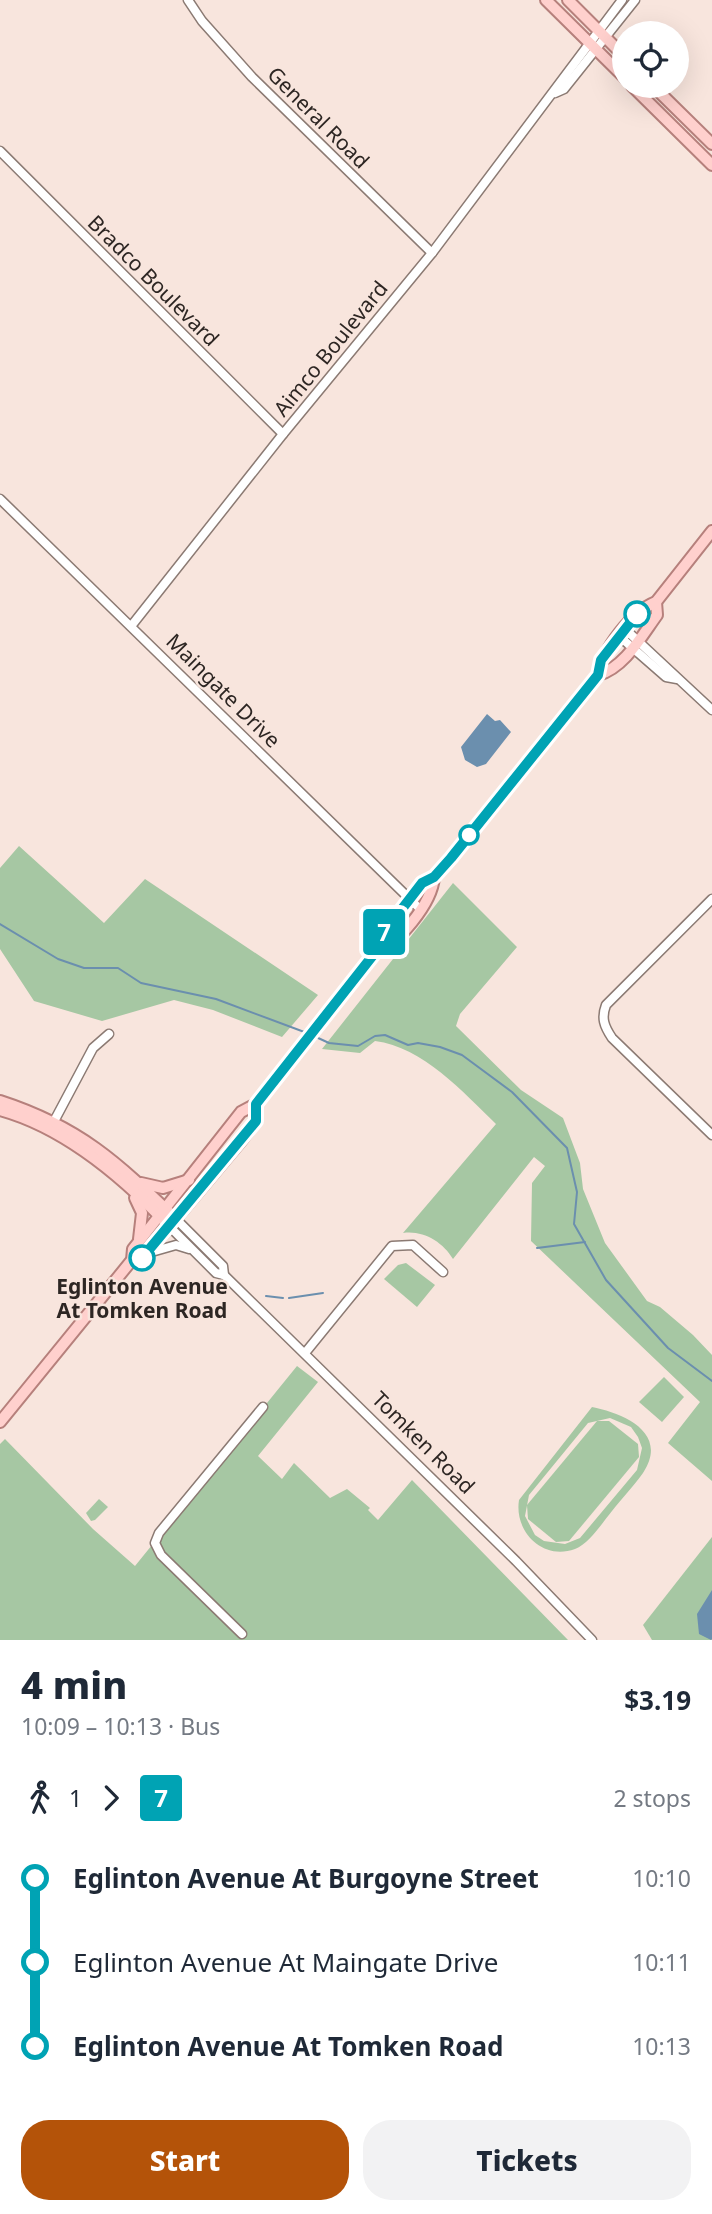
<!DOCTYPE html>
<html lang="en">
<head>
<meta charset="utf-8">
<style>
  body { margin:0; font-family:"Noto Sans",sans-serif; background:#f2f2f3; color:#1f2937; height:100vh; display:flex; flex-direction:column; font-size:26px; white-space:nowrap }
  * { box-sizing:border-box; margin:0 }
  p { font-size:23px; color:#747a83 }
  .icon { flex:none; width:38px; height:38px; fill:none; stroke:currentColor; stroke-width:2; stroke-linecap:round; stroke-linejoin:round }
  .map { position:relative; height:1640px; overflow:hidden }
  .sheet { display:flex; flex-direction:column; background:#fff; flex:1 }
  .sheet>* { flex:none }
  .badge { padding:0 14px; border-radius:5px; font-size:24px; line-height:46px }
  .controls { position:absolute; left:612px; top:21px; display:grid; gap:14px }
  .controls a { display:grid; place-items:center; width:77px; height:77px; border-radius:50%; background:#fff; box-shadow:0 7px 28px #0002; font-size:35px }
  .map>.badge { position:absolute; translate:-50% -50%; box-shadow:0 0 0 4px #fff }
  .legs { display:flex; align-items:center; gap:10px; height:77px; padding:0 21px; font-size:23px }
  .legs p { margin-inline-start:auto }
  .overview { display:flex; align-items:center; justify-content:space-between; height:119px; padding:0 21px }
  h1 { font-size:38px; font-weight:800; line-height:52px }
  .primary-button { display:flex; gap:14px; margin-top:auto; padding:14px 21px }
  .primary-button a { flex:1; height:80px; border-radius:28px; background:#b45309; color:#fff; font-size:28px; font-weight:800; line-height:80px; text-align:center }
  .primary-button a+a { background:#f2f2f3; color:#1f2937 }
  ul { padding:0 21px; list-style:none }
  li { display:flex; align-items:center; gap:24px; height:84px; font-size:26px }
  li i { display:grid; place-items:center; width:10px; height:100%; margin:0 9px; background:currentColor }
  li i::after { content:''; width:18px; height:18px; margin:-9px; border:5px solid; border-radius:50%; background:#fff }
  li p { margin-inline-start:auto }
  li:first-child i { background:linear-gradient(#0000 50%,currentColor 0) }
  li:last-child i { background:linear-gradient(currentColor 50%,#0000 0) }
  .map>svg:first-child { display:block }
</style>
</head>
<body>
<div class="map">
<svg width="712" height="1640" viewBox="0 0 712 1640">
  <rect width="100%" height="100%" fill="#f8e5dd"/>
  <!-- green -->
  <g fill="#a6c7a3" fill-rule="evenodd">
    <path d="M19,846L104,923L145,879L318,995L282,1037L213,1010L174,1000L102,1021L34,1001L0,949V868Z"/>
    <path d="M453,883L517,947L460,1014L456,1026L521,1090L563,1118L580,1163L583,1189L605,1243L647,1301L660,1307L693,1335L712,1355V1481L668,1443L700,1402L531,1241L532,1183L545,1166L534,1157L453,1259C443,1242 423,1230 403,1233L496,1124C463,1092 423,1047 375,1041L360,1053L322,1049Z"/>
    <path d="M406,1263L435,1285L417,1307L384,1279L398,1265Z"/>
    <path d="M297,1366L318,1382L258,1456L282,1479L294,1463L330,1498L347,1489L370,1508L368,1510L378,1520L412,1480L568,1640H0V1444L5,1439L93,1529L135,1566Z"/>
    <path d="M664,1377L684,1397L662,1422L639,1402Z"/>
    <path d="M592,1407C622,1413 670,1432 643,1473C634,1486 622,1498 612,1511C602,1523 590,1543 575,1549C542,1561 514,1531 519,1500ZM610,1418L631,1427L638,1437L642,1448L637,1470L580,1538L565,1544L544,1541L535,1535L525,1516L529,1495L588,1423Z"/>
    <path d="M597,1421H609L638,1444L639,1457L569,1541L556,1542L528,1519L527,1505Z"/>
    <path d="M99,1499L108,1507L95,1520L91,1521L86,1513Z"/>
    <path d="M712,1537V1640H652L643,1625Z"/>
  </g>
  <!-- water -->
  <g fill="#6b8fae">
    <path d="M487,714L495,721L500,720L511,732L486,764L477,767L465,760L461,747Z"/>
    <path d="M712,1590V1639L711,1640L699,1634L697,1614Z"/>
  </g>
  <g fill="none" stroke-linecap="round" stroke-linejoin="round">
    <!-- stream -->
    <g stroke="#6b8fae" stroke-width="2">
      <path d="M0,924L58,959L84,968H118L141,983L216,999L307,1033"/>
      <path d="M316,1037L329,1043L358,1046L375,1036L385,1035L408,1045L418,1043L440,1047L462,1055L512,1092L567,1148L577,1192L574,1224L606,1280L668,1348L712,1381"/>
      <path d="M537,1248L585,1242"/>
      <path d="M266,1296L283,1298"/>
      <path d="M289,1298L323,1293"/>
    </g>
    <defs>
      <g id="minor">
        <path d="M188,0L202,21L252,77L432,253"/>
        <path d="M555,93L564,89L635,0"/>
        <path d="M0,151L283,434"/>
        <path d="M0,499L420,909"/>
        <path d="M132,625L283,434L432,253L622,0"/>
        <path d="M625,629L712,710"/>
        <path d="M619,636L666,677L677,679"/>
        <path d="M712,899L606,1005C601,1018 604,1026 612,1038L712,1135"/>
        <path d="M51,1127L93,1048L109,1034"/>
        <path d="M176,1219L223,1266L224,1275"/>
        <path d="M170,1227L216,1273L224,1275L516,1561L592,1640"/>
        <path d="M148,1253L176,1245L189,1249"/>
        <path d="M305,1353L392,1246L413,1245L443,1272"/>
        <path d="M242,1634L161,1555L155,1543L159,1533L263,1407"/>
      </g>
      <g id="major">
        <path d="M546,0L625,78"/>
        <path d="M568,0L625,57"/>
        <path d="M632,86L712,165"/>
        <path d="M653,86L712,144"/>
        <path d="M598,675C624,668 641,637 657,615L656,602"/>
        <path d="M374,954C398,944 432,904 434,877"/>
        <path d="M0,1101C80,1127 117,1162 176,1219"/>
        <path d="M0,1110C66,1128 124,1178 170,1227"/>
        <path d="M141,1183L163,1188L189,1180"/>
        <path d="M135,1198L142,1213L139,1239"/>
        <path d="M132,1260L142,1259L241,1141L256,1121V1104"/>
        <path d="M0,1422L132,1260L133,1249L241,1112L256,1104L374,954L378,940L422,883L434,877L451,858L598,675C603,649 631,612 656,602L712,531"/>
      </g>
    </defs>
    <!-- minor casing -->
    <use href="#minor" stroke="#8b7a73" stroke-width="11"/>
    <!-- major casing -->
    <use href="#major" stroke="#b6807c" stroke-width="14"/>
    <!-- minor -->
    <use href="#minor" stroke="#fff" stroke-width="8"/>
    <!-- major -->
    <use href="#major" stroke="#ffd0cd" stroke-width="10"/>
  </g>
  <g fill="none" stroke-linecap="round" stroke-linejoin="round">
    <defs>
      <path id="line-1" d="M142,1258L256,1121V1104L374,954L378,940L422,883L434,877L451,858L598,675L601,660L637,614"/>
    </defs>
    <!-- line-1 casing -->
    <use href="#line-1" stroke="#fff" stroke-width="16"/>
    <!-- line-1 -->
    <use href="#line-1" stroke="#00a3b4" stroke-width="10"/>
  </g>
  <!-- markers -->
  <g fill="#fff" stroke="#00a3b4" stroke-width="3.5">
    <circle cx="637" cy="614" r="12"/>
    <circle cx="469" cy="835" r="9"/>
    <circle cx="142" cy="1258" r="12"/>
  </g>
  <g text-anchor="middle" stroke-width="5" stroke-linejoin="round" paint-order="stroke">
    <!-- street labels -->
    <g font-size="21" fill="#2d2623" stroke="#f8e5dd">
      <text transform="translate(318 118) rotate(45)" y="7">General Road</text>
      <text transform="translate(153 281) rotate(45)" y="7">Bradco Boulevard</text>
      <text transform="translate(331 349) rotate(-51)" y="7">Aimco Boulevard</text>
      <text transform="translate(223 691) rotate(45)" y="7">Maingate Drive</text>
      <text transform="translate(423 1443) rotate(45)" y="7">Tomken Road</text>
    </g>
    <!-- stop labels -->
    <g font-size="21" font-weight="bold" fill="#2d2623" stroke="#f8e5dd">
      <text x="142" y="1294">Eglinton Avenue<tspan x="142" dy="24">At Tomken Road</tspan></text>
    </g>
  </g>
</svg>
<div class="controls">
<a><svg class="icon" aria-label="locate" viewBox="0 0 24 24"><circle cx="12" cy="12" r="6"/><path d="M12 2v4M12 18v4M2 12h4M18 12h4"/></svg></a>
</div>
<b class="badge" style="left:384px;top:932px;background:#00a3b4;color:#fff">7</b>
</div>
<section class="sheet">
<div class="overview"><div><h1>4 min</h1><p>10:09 – 10:13 · Bus</p></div><b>$3.19</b></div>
<div class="legs"><svg class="icon" aria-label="walk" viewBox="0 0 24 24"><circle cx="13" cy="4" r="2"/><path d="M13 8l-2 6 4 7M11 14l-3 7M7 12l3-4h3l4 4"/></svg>1<svg class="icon" aria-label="forward" viewBox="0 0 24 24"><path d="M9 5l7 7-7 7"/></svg><b class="badge" style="background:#00a3b4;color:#fff">7</b><p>2 stops</p></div>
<ul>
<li><i style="color:#00a3b4"></i><b>Eglinton Avenue At Burgoyne Street</b><p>10:10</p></li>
<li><i style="color:#00a3b4"></i><span>Eglinton Avenue At Maingate Drive</span><p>10:11</p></li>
<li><i style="color:#00a3b4"></i><b>Eglinton Avenue At Tomken Road</b><p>10:13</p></li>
</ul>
<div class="primary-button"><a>Start</a><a>Tickets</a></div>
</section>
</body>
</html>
